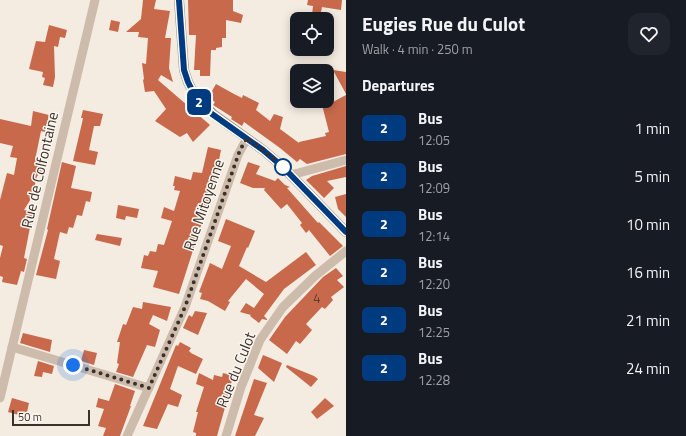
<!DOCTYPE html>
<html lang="en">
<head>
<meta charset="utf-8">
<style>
  body { margin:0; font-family:"Titillium Web",sans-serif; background:#20242c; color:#f1f3f6; height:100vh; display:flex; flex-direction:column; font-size:15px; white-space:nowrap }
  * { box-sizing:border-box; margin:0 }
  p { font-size:13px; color:#9ea1a6 }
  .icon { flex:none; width:22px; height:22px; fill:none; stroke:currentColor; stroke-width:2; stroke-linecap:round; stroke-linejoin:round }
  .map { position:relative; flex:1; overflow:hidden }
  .side { display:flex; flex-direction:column; background:#171b24; width:340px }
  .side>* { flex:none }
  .badge { padding:0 8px; border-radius:6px; font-size:14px; line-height:26px }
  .buttons { position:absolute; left:290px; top:12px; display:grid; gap:8px }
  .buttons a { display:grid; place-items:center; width:44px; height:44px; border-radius:8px; background:#171b24; box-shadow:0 2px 10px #0003; font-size:20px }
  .scale { position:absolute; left:12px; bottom:10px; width:78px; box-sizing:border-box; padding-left:4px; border:2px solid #3b302b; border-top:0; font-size:11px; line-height:14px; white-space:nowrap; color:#3b302b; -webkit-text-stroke:3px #fbf5ee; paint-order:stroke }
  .you { position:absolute; width:20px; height:20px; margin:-10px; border:3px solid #fff; border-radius:50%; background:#1a73e8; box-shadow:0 0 0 6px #1a73e833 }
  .map>.badge { position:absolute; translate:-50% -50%; box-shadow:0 0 0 2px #fff }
  h2 { padding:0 16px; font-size:15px; line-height:36px }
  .round { display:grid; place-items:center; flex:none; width:42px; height:42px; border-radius:12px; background:#20242c }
  .summary { display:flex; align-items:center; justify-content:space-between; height:68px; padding:0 16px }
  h1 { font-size:19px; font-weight:700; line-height:30px }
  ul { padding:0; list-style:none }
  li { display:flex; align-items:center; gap:12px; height:48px; padding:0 16px }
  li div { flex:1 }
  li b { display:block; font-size:15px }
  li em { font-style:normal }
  li .badge { min-width:44px; font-weight:700; text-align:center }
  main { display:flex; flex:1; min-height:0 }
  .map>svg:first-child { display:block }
</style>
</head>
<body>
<main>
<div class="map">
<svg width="346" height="436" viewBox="0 0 346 436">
  <rect width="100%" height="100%" fill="#f4ebe1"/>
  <!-- building -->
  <g fill="#c8694b">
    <path d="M143,0H156L154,9L170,11L165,38H171L169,68L173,82L161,75L158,80L210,125L193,142L187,133L180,137L155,121L166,109L154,91L145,92L143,80L144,79L142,63L146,64L148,38L138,37L139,32H126L141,19Z"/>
    <path d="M188,0H233V11L243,15L241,23L226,20V38H222V47L216,48V50H211L210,76H200V70H194L196,35H189Z"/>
    <path d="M308,0H342L341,10L322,7L320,17L312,15L313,6L307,5Z"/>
    <path d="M111,20L120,22L118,32L109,30Z"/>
    <path d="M49,25L67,30L65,38L60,37L58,47L54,46L55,77L53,87L43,85L45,78L42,77L43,72L29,69L36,41L45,42Z"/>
    <path d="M333,70L346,72V94Z"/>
    <path d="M216,84L234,94L242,98L243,95L259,103L256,110L270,121L274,114L283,117L280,129L299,143V142L326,136L325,133L329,132L321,101H330L331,103L346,95V154L307,164L300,159L297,162L280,148L244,122L242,126L231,119L232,117L213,105L215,102L208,98Z"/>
    <path d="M83,110L103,114L100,126H94L89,150L98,152L95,165L73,161L82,123L83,118H81Z"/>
    <path d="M33,111L49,115L45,132L41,131L35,160L41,161L39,169L43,172L37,176L32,197L24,210L33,212L24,258L27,259L24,272L21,271L17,285L2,282L3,277L0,276V258L3,246L0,245V200L7,173L14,175L17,158L10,157L13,146L0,143V119L31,126Z"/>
    <path d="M208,147L221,150L214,185L179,294L153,287L158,271L141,268L144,255L148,256L150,251L156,252L158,244L164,245L172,221L161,218L164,207L174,211L180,191L174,190L175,186H173L175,176L191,180L193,172L202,173Z"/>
    <path d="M62,162L76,166L71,188L92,192L90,202L86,201L82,216L77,215L73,228L69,227L67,234L60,232L54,259L60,261L56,279L36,275L48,230L47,229Z"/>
    <path d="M248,162L260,166L256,174L275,181L278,178L285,185L290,187L287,188L318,223L319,222L343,246L330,256L309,230L306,233L300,225L302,223L287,204L281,209L264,190L265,188H253L240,183Z"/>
    <path d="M346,166V177L327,181L334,188L324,198L306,180L312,176Z"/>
    <path d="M346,194V217L338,209L335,197Z"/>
    <path d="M118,205L139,209L137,218L126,216L125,220L116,218Z"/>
    <path d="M226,219L255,231L248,248L247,247L239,266L266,282L306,252L316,265L284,289L264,316L267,319V320L262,319L259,323L250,316L251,315L240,312L246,303L254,308L264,294L246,279L228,301L230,302L225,311L208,301L200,299L202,293L199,292L210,263L222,269L231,246L218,241Z"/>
    <path d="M97,234L122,238L120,246L95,240Z"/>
    <path d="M336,268L343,276L337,280L344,287L331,297L333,300L325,309L322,307L306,324L312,330L300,344L296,341L287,354L269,340L285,317L323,277Z"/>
    <path d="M143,302L171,307L167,321L153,315L149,324L160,330L155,347L147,345L133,377L116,372L119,364L117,363L120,342H117L123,324L126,325L133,307L142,309Z"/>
    <path d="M195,311L207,313L198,335L183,328L189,315L192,317Z"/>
    <path d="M23,333L52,340L50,352L20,343Z"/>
    <path d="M180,342L191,348L189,351L191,353L203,359L196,374L178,366L170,389L182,395L178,407L168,404L157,429L143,426L176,345L178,346Z"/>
    <path d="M84,350L97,353L94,365L81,361Z"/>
    <path d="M263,355L282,363L274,382L258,368Z"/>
    <path d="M38,361L54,366L52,374L43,372L42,377L34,376Z"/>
    <path d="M287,365L314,376L318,379L311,387L286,367Z"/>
    <path d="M199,373L213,380L214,375L222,377L223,373L234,376L230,386H231L217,436H196V433L193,432L198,412H196L204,387L196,384Z"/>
    <path d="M254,379L267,383L254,415L264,418L255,436H235Z"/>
    <path d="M115,384L135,391L130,406H131L120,436H103L106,428L98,426L104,409L96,407L98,399V398L109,401Z"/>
    <path d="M12,398L29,403L26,417L8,412Z"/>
    <path d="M325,398L334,406L317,419L311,412Z"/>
  </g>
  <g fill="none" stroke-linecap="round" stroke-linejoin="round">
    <!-- street -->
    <g stroke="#cdbbac" stroke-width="9">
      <path d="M291,175L346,160"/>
      <path d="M12,347L149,388"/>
      <path d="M0,398L95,0"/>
      <path d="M127,436L185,307L238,155L247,138"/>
      <path d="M226,436L241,387L260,340L283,307L315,276L346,251"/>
    </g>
    <!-- secondary -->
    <path stroke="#a18a7d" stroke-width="10" d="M179,0L184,70L188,82L196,98L213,114L263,150L283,167L346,232"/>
  </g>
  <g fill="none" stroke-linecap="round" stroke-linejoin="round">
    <defs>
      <path id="line" d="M179,0L184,70L188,82L196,98L212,114L263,150L283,167L346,232"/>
    </defs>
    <!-- line casing -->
    <use href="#line" stroke="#fff" stroke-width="9"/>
    <!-- line -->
    <use href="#line" stroke="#003b80" stroke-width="6"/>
    <!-- walk -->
    <path stroke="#3b302b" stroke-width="4" stroke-dasharray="0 7.2" d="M73,365L149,388L185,307L240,150L247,138L263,150L283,167"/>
  </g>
  <!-- markers -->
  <circle fill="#fff" stroke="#003b80" stroke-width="2" cx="283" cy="167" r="8"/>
  <g text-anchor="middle" stroke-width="3" stroke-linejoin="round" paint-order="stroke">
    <!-- number labels -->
    <g font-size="13" fill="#5e3e33">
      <text x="317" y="303">4</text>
    </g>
    <!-- street labels -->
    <g font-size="15" fill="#3b302b" stroke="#fbf5ee">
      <text transform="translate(40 170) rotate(-77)" y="5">Rue de Colfontaine</text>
      <text transform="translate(204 205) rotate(-71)" y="5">Rue Mitoyenne</text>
      <text transform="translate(236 370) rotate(-68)" y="5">Rue du Culot</text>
    </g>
  </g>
</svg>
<div class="buttons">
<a><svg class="icon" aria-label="locate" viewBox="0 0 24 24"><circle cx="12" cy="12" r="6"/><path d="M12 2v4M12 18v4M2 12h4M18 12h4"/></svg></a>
<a><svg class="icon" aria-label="layers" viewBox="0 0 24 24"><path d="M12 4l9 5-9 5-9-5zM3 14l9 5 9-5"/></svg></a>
</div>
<div class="scale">50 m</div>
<div class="you" style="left:73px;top:365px"></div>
<b class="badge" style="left:199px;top:102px;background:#003b80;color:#fff">2</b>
</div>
<section class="side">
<div class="summary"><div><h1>Eugies Rue du Culot</h1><p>Walk · 4 min · 250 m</p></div><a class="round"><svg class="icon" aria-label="heart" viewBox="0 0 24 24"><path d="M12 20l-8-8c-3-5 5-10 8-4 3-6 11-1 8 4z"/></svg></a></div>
<h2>Departures</h2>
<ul>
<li><span class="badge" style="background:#003b80;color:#fff">2</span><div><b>Bus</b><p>12:05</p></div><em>1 min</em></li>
<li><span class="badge" style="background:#003b80;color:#fff">2</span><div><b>Bus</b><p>12:09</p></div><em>5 min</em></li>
<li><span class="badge" style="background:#003b80;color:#fff">2</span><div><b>Bus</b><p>12:14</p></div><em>10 min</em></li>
<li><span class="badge" style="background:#003b80;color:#fff">2</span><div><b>Bus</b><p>12:20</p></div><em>16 min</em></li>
<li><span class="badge" style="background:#003b80;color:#fff">2</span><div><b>Bus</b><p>12:25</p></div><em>21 min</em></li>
<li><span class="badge" style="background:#003b80;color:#fff">2</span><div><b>Bus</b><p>12:28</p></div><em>24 min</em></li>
</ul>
</section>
</main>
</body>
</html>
